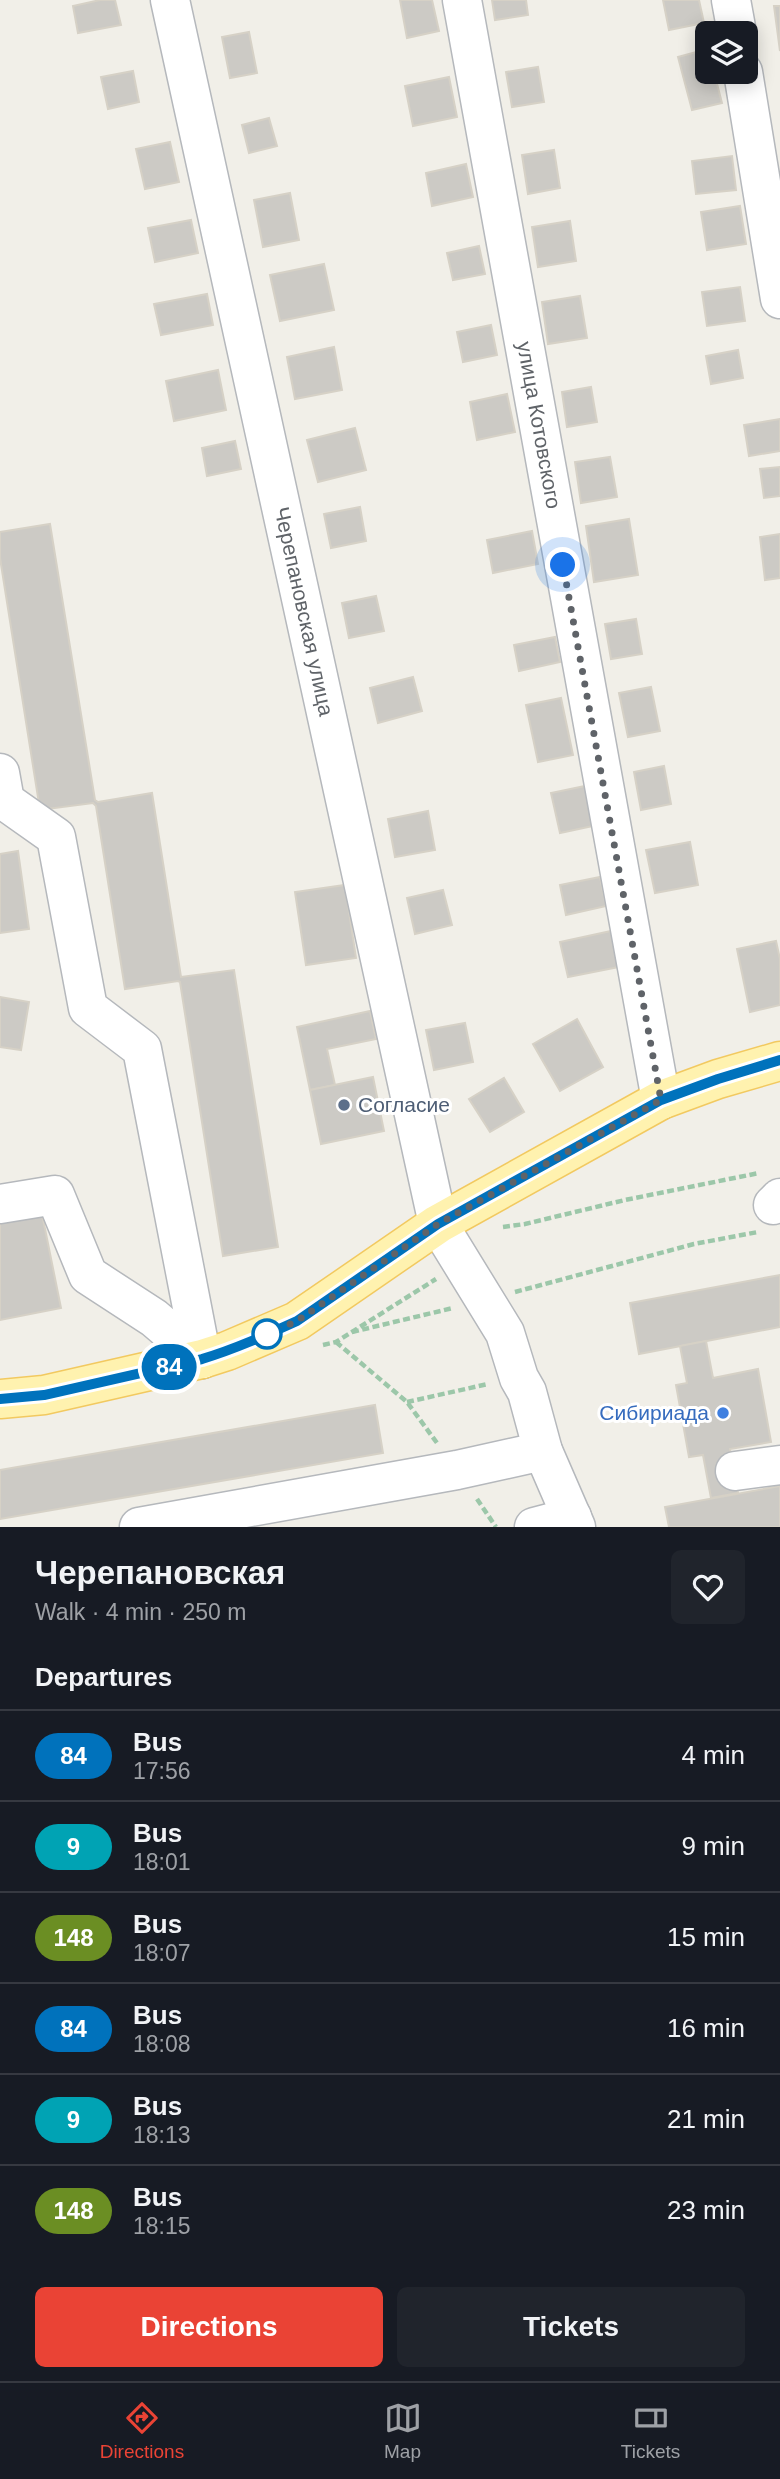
<!DOCTYPE html>
<html lang="en">
<head>
<meta charset="utf-8">
<style>
  body { margin:0; font-family:Helvetica,sans-serif; background:#20242c; color:#f1f3f6; height:100vh; display:flex; flex-direction:column; font-size:26px; white-space:nowrap }
  * { box-sizing:border-box; margin:0 }
  p { font-size:23px; color:#9ea1a6 }
  .icon { flex:none; width:38px; height:38px; fill:none; stroke:currentColor; stroke-width:2; stroke-linecap:round; stroke-linejoin:round }
  .map { position:relative; height:1527px; overflow:hidden }
  .details { display:flex; flex-direction:column; background:#171b24; flex:1 }
  .details>* { flex:none }
  .badge { padding:0 14px; border-radius:23px; font-size:24px; line-height:46px }
  .buttons { position:absolute; left:695px; top:21px; display:grid; gap:14px }
  .buttons a { display:grid; place-items:center; width:63px; height:63px; border-radius:10px; background:#171b24; box-shadow:0 4px 18px #0003; font-size:35px }
  .you { position:absolute; width:35px; height:35px; margin:-18px; border:5px solid #fff; border-radius:50%; background:#1a73e8; box-shadow:0 0 0 10px #1a73e833 }
  .map>.badge { position:absolute; translate:-50% -50%; box-shadow:0 0 0 4px #fff }
  h2 { padding:0 35px; font-size:26px; line-height:63px }
  .round { display:grid; place-items:center; flex:none; width:74px; height:74px; border-radius:10px; background:#20242c }
  .summary { display:flex; align-items:center; justify-content:space-between; height:119px; padding:0 35px }
  h1 { font-size:33px; font-weight:700; line-height:52px }
  .button { display:flex; gap:14px; margin-top:auto; padding:14px 35px }
  .button a { flex:1; height:80px; border-radius:10px; background:#ea4335; color:#fff; font-size:28px; font-weight:700; line-height:80px; text-align:center }
  .button a+a { background:#20242c; color:#f1f3f6 }
  ul { padding:0; list-style:none }
  li { display:flex; align-items:center; gap:21px; height:91px; padding:0 35px; border-top:2px solid #363941 }
  li div { flex:1 }
  li b { display:block; font-size:26px }
  li em { font-style:normal }
  li .badge { min-width:77px; font-weight:700; text-align:center }
  .dock { display:flex; justify-content:space-around; align-items:center; height:98px; border-top:2px solid #363941; background:#171b24; font-size:19px; color:#9ea1a6 }
  .dock a { display:grid; justify-items:center; gap:4px }
  .dock .selected { color:#ea4335 }
  .map>svg:first-child { display:block }
</style>
</head>
<body>
<div class="map">
<svg width="780" height="1527" viewBox="0 0 780 1527">
  <rect width="100%" height="100%" fill="#f1efe8"/>
  <!-- building -->
  <g fill="#cccac5" stroke="#d6d1c6" stroke-width="2">
    <path d="M100,0H115L121,25L78,33L73,6Z"/>
    <path d="M400,0H432L439,31L407,38Z"/>
    <path d="M492,0H526L528,15L495,20Z"/>
    <path d="M663,0H699L704,23L669,30Z"/>
    <path d="M774,6H780V51Z"/>
    <path d="M249,32L257,73L230,78L222,37Z"/>
    <path d="M707,49V72H714L722,103L692,110L678,57Z"/>
    <path d="M538,67L544,102L512,107L506,72Z"/>
    <path d="M133,71L139,102L108,109L101,77Z"/>
    <path d="M449,77L457,117L413,126L405,86Z"/>
    <path d="M269,118L277,146L249,153L242,125Z"/>
    <path d="M170,142L179,182L145,189L136,149Z"/>
    <path d="M554,150L560,188L528,194L522,155Z"/>
    <path d="M732,156L736,190L696,194L692,161Z"/>
    <path d="M466,164L473,197L432,206L426,173Z"/>
    <path d="M290,193L299,240L263,247L254,200Z"/>
    <path d="M740,206L746,244L707,250L701,212Z"/>
    <path d="M191,220L198,253L155,262L148,228Z"/>
    <path d="M570,221L576,261L538,267L532,227Z"/>
    <path d="M479,246L485,274L453,280L447,253Z"/>
    <path d="M324,264L334,310L280,321L270,275Z"/>
    <path d="M740,287L745,321L707,326L702,292Z"/>
    <path d="M207,294L213,325L161,335L154,304Z"/>
    <path d="M580,296L587,338L548,344L542,302Z"/>
    <path d="M491,325L497,355L463,362L457,332Z"/>
    <path d="M334,347L342,390L295,399L287,357Z"/>
    <path d="M738,350L743,378L711,384L706,356Z"/>
    <path d="M218,370L226,410L174,421L166,381Z"/>
    <path d="M591,387L597,422L567,427L562,392Z"/>
    <path d="M507,394L515,432L477,440L470,402Z"/>
    <path d="M780,419V451L749,456L744,425Z"/>
    <path d="M355,428L366,470L318,482L307,440Z"/>
    <path d="M235,441L241,469L207,476L202,448Z"/>
    <path d="M610,457L617,497L581,503L575,462Z"/>
    <path d="M780,467V496L764,498L760,469Z"/>
    <path d="M360,507L366,541L331,548L324,514Z"/>
    <path d="M629,519L638,575L594,582L586,526Z"/>
    <path d="M50,524L95,800L98,802L152,793L181,977L234,970L278,1247L223,1256L180,982L178,981L125,989L96,806L93,803L40,810L0,558V532Z"/>
    <path d="M532,531L538,564L493,573L487,540Z"/>
    <path d="M780,534V578L765,580L760,537Z"/>
    <path d="M376,596L384,631L349,638L342,603Z"/>
    <path d="M636,619L642,654L611,659L605,624Z"/>
    <path d="M555,637L560,662L519,671L514,645Z"/>
    <path d="M413,677L422,711L378,723L370,688Z"/>
    <path d="M651,687L660,731L628,737L619,693Z"/>
    <path d="M561,698L573,755L538,762L526,705Z"/>
    <path d="M664,766L671,804L641,810L634,772Z"/>
    <path d="M585,786L593,826L560,833L551,793Z"/>
    <path d="M428,811L435,850L395,857L388,819Z"/>
    <path d="M690,842L698,885L655,893L646,850Z"/>
    <path d="M18,851L29,929L0,933V854Z"/>
    <path d="M600,877L606,906L566,915L560,885Z"/>
    <path d="M345,885L356,958L306,965L295,892Z"/>
    <path d="M443,890L452,925L415,934L407,898Z"/>
    <path d="M611,931L619,967L568,977L560,942Z"/>
    <path d="M776,941L780,959V1005L750,1012L737,949Z"/>
    <path d="M0,997L29,1002L21,1050L0,1047Z"/>
    <path d="M370,1011L376,1039L327,1049L335,1085L310,1090L297,1027Z"/>
    <path d="M577,1019L603,1067L560,1091L533,1044Z"/>
    <path d="M465,1023L473,1062L434,1070L426,1030Z"/>
    <path d="M373,1077L384,1131L321,1144L310,1090Z"/>
    <path d="M504,1078L524,1112L490,1132L469,1099Z"/>
    <path d="M41,1209L61,1308L0,1320V1217Z"/>
    <path d="M780,1275V1327L639,1354L630,1303Z"/>
    <path d="M706,1341L713,1378L758,1369L771,1442L730,1449L738,1493L711,1498L703,1455L689,1457L676,1385L687,1383L680,1346Z"/>
    <path d="M375,1405L383,1453L0,1519V1470Z"/>
    <path d="M780,1486V1527H669L665,1507Z"/>
  </g>
  <g fill="none" stroke-linecap="round" stroke-linejoin="round">
    <defs>
      <g id="minor">
        <path id="s1" d="M170,0L438,1224L505,1333L519,1378L527,1392L543,1451L576,1527"/>
        <path id="s2" d="M462,0L661,1100"/>
        <path d="M731,0L737,33"/>
        <path d="M743,72L780,299"/>
        <path d="M0,773L5,801L56,837L88,1008L142,1049L202,1359"/>
        <path d="M0,1204L55,1195L88,1275L154,1318L202,1359"/>
        <path d="M773,1205L780,1198"/>
        <path d="M735,1471L780,1465"/>
        <path d="M139,1527L457,1470L543,1451"/>
        <path d="M534,1527L572,1517"/>
      </g>
      <path id="major" d="M0,1399L44,1395L202,1359L227,1351L297,1321L438,1224L661,1100L718,1079L780,1061"/>
    </defs>
    <!-- minor casing -->
    <use href="#minor" stroke="#b5b8bc" stroke-width="41"/>
    <!-- major casing -->
    <use href="#major" stroke="#f2c960" stroke-width="41"/>
    <!-- path -->
    <g stroke="#9cc7a9" stroke-width="4.5" stroke-dasharray="7 3.5" stroke-linecap="butt">
      <path d="M503,1227L525,1224L625,1200L759,1173"/>
      <path d="M515,1292L694,1244L758,1232"/>
      <path d="M352,1332L453,1308"/>
      <path d="M336,1342L407,1402L437,1443"/>
      <path d="M323,1345L336,1342L436,1279"/>
      <path d="M407,1402L488,1384"/>
      <path d="M477,1499L496,1527"/>
    </g>
    <!-- minor -->
    <use href="#minor" stroke="#fff" stroke-width="38"/>
    <!-- major -->
    <use href="#major" stroke="#fff2af" stroke-width="38"/>
  </g>
  <g fill="none" stroke-linecap="round" stroke-linejoin="round">
    <defs>
      <path id="line" d="M0,1399L44,1395L202,1359C235,1349 266,1335 297,1321L438,1224L661,1100L718,1079L780,1060"/>
    </defs>
    <!-- line casing -->
    <use href="#line" stroke="#fff" stroke-width="16"/>
    <!-- line -->
    <use href="#line" stroke="#0072bc" stroke-width="10"/>
    <!-- walk -->
    <path stroke="#5f6368" stroke-width="7" stroke-dasharray="0 12.6" d="M267,1334L297,1321L438,1224L661,1100L563,565"/>
  </g>
  <!-- markers -->
  <circle fill="#5c6f8a" stroke="#fff" stroke-width="2.5" cx="344" cy="1105" r="7"/>
  <circle fill="#fff" stroke="#0072bc" stroke-width="3.5" cx="267" cy="1334" r="14"/>
  <circle fill="#3f7fe0" stroke="#fff" stroke-width="2.5" cx="723" cy="1413" r="7"/>
  <g text-anchor="middle" stroke-width="6" stroke-linejoin="round" paint-order="stroke">
    <!-- street labels -->
    <g font-size="21" fill="#5f6368" stroke="#fff">
      <text dy="7" stroke="none"><textPath href="#s2" startOffset="432">улица Котовского</textPath></text>
      <text dy="7" stroke="none"><textPath href="#s1" startOffset="626">Черепановская улица</textPath></text>
    </g>
    <!-- service labels -->
    <g font-size="21" fill="#4e5e75" stroke="#fff" text-anchor="start">
      <text x="358" y="1112">Согласие</text>
    </g>
    <!-- shop labels -->
    <g font-size="21" fill="#366cbe" stroke="#fff" text-anchor="end">
      <text x="709" y="1420">Сибириада</text>
    </g>
  </g>
</svg>
<div class="buttons">
<a><svg class="icon" aria-label="layers" viewBox="0 0 24 24"><path d="M12 4l9 5-9 5-9-5zM3 14l9 5 9-5"/></svg></a>
</div>
<div class="you" style="left:563px;top:565px"></div>
<b class="badge" style="left:169px;top:1367px;background:#0072bc;color:#fff">84</b>
</div>
<section class="details">
<div class="summary"><div><h1>Черепановская</h1><p>Walk · 4 min · 250 m</p></div><a class="round"><svg class="icon" aria-label="heart" viewBox="0 0 24 24"><path d="M12 20l-8-8c-3-5 5-10 8-4 3-6 11-1 8 4z"/></svg></a></div>
<h2>Departures</h2>
<ul>
<li><span class="badge" style="background:#0072bc;color:#fff">84</span><div><b>Bus</b><p>17:56</p></div><em>4 min</em></li>
<li><span class="badge" style="background:#00a3b4;color:#fff">9</span><div><b>Bus</b><p>18:01</p></div><em>9 min</em></li>
<li><span class="badge" style="background:#6b8e23;color:#fff">148</span><div><b>Bus</b><p>18:07</p></div><em>15 min</em></li>
<li><span class="badge" style="background:#0072bc;color:#fff">84</span><div><b>Bus</b><p>18:08</p></div><em>16 min</em></li>
<li><span class="badge" style="background:#00a3b4;color:#fff">9</span><div><b>Bus</b><p>18:13</p></div><em>21 min</em></li>
<li><span class="badge" style="background:#6b8e23;color:#fff">148</span><div><b>Bus</b><p>18:15</p></div><em>23 min</em></li>
</ul>
<div class="button"><a>Directions</a><a>Tickets</a></div>
</section>
<nav class="dock">
<a class="selected"><svg class="icon" aria-label="directions" viewBox="0 0 24 24"><path d="M12 3l9 9-9 9-9-9zM9 14v-3h6M13 9l2 2-2 2"/></svg>Directions</a>
<a><svg class="icon" aria-label="map" viewBox="0 0 24 24"><path d="M3 6l6-2 6 2 6-2v14l-6 2-6-2-6 2zM9 4v14M15 6v14"/></svg>Map</a>
<a><svg class="icon" aria-label="tickets" viewBox="0 0 24 24"><path d="M3 7h18v10H3zM15 7v10"/></svg>Tickets</a>
</nav>
</body>
</html>
